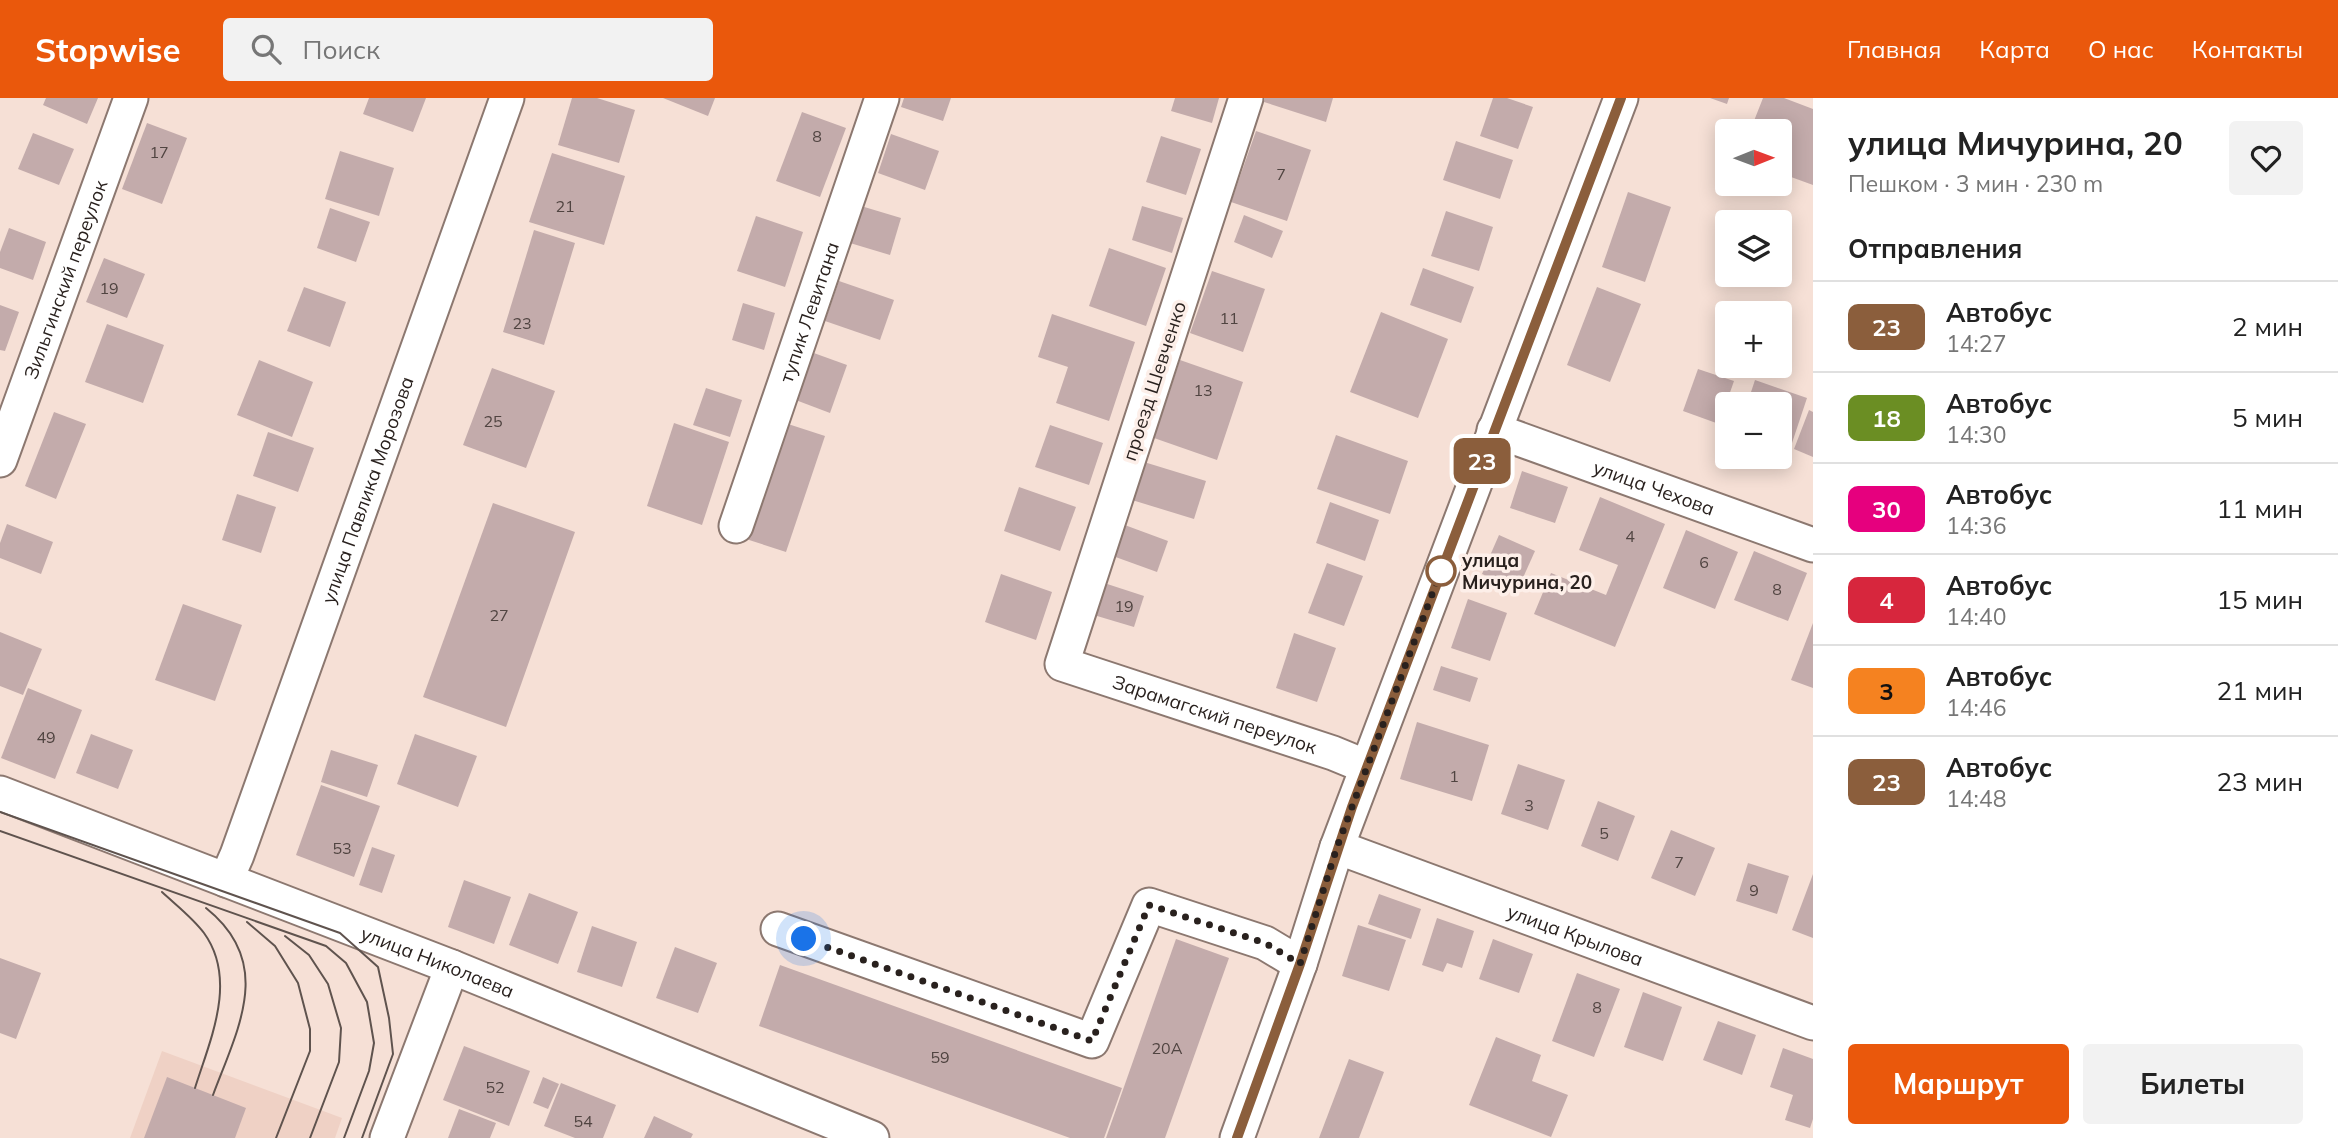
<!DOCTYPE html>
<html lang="ru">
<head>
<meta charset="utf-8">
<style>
  body { margin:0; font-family:Mulish,sans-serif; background:#f2f2f2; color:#222; height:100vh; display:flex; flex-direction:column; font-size:26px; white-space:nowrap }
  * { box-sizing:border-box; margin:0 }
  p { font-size:23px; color:#767676 }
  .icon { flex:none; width:38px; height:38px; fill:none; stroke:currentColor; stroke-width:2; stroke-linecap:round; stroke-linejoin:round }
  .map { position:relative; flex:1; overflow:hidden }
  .side { display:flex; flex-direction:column; background:#fff; width:525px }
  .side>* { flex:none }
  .badge { padding:0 14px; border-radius:10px; font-size:24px; line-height:46px }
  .needle { width:46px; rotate:89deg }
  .buttons { position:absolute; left:1715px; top:21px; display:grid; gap:14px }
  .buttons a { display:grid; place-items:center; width:77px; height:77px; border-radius:7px; background:#fff; box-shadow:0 4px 18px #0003; font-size:35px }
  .you { position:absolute; width:35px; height:35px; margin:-18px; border:5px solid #fff; border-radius:50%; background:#1a73e8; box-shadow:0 0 0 10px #1a73e833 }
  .map>.badge { position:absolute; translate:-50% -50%; box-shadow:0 0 0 4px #fff }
  h2 { padding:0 35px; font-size:26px; line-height:63px }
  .round { display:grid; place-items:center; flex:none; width:74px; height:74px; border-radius:7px; background:#f2f2f2 }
  .summary { display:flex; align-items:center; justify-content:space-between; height:119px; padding:0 35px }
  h1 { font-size:33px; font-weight:700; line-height:52px }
  .action { display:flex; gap:14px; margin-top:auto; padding:14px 35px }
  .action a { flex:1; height:80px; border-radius:7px; background:#ea580c; color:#fff; font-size:28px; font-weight:700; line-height:80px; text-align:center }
  .action a+a { background:#f2f2f2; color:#222 }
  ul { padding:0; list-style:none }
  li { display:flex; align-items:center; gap:21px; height:91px; padding:0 35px; border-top:2px solid #e0e0e0 }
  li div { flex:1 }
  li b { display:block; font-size:26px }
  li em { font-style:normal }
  li .badge { min-width:77px; font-weight:700; text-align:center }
  header { display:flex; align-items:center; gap:42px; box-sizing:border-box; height:98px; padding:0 35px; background:#ea580c; color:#fff }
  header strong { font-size:33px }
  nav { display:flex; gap:38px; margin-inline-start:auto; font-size:24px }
  .search { width:490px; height:63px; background:#f2f2f2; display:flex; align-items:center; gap:18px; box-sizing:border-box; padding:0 24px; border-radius:7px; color:#767676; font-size:26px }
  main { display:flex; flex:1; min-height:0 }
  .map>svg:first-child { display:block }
</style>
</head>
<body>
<header>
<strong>Stopwise</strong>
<div class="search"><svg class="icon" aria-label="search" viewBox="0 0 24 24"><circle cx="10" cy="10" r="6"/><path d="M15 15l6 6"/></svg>Поиск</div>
<nav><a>Главная</a><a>Карта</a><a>О нас</a><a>Контакты</a></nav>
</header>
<main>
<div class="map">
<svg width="1813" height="1040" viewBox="0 0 1813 1040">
  <rect width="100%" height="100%" fill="#f6e0d6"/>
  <!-- built -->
  <path fill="#efd1c5" d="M162,953L342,1020L335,1040H130Z"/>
  <!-- building -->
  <g fill="#c3abab">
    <path d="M46,0H98L87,26L43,7Z"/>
    <path d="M369,0H426L413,34L363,16Z"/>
    <path d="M572,0H597L635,12L619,65L558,47Z"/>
    <path d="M663,0H715L708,18Z"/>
    <path d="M904,0H951L943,23L901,9Z"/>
    <path d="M1175,0H1219L1212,25L1171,13Z"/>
    <path d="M1265,0H1333L1326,24L1264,4Z"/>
    <path d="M1493,0H1507L1533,9L1518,51L1480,38Z"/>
    <path d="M1710,0H1729L1727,6Z"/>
    <path d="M1763,0H1784L1813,11V87L1780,75V33H1750Z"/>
    <path d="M802,14L846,30L820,99L776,83Z"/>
    <path d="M147,25L187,40L162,106L122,91Z"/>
    <path d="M1256,33L1311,52L1287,123L1231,104Z"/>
    <path d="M33,35L74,51L59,87L18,71Z"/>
    <path d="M891,36L939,53L925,92L878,75Z"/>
    <path d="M1161,38L1201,51L1186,97L1146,84Z"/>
    <path d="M1456,43L1513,62L1500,101L1443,82Z"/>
    <path d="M340,53L394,70L379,118L325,101Z"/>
    <path d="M552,55L625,78L604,147L529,124Z"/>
    <path d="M1628,94L1671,109L1645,184L1602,169Z"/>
    <path d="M861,108L901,120L890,157L850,145Z"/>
    <path d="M1142,108L1183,120L1172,155L1132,142Z"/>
    <path d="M330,110L370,124L356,164L317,150Z"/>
    <path d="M1446,113L1493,129L1479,173L1431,158Z"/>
    <path d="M1244,117L1283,133L1272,160L1234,144Z"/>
    <path d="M756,118L803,134L785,189L737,173Z"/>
    <path d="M9,130L46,144L33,182L0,170V154Z"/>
    <path d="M534,132L575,145L544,247L503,234Z"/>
    <path d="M1109,150L1166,170L1146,228L1089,208Z"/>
    <path d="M104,160L145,176L127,220L86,204Z"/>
    <path d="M1423,170L1474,189L1461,225L1410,207Z"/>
    <path d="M1212,173L1265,191L1243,254L1190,235Z"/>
    <path d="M839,183L894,202L880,242L825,223Z"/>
    <path d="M304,189L346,204L330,249L287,233Z"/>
    <path d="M1597,189L1641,206L1610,284L1567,267Z"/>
    <path d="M743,205L775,215L764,252L732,242Z"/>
    <path d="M0,207L19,214L5,253L0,252Z"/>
    <path d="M1381,214L1448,241L1418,320L1350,294Z"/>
    <path d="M1052,216L1135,244L1109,323L1056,305L1068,269L1038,259Z"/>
    <path d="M107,226L164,247L143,305L85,284Z"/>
    <path d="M811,254L847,267L830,315L793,301Z"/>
    <path d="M259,262L313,284L292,339L237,317Z"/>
    <path d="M1180,262L1243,284L1217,362L1154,340Z"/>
    <path d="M492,270L555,293L526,370L463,347Z"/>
    <path d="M1698,271L1734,283L1719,326L1683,313Z"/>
    <path d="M1755,282L1807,300L1792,345L1780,341V306H1747Z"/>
    <path d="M706,290L742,302L730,339L693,327Z"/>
    <path d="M1809,312L1813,314V359L1794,351Z"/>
    <path d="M54,314L86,326L56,401L25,388Z"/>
    <path d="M674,325L729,344L702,427L647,408Z"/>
    <path d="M785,325L825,338L786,454L746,441Z"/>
    <path d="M1050,327L1103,345L1089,387L1035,369Z"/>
    <path d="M268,334L314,350L298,394L253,378Z"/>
    <path d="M1336,337L1408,363L1390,416L1317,391Z"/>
    <path d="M1144,364L1206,383L1194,421L1132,402Z"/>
    <path d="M1522,373L1568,389L1555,425L1510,410Z"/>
    <path d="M1019,389L1076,409L1060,453L1004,433Z"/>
    <path d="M237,396L276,409L261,455L222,442Z"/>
    <path d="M1600,399L1665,426L1615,549L1534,516L1551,475L1606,497L1618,467L1579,452Z"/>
    <path d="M1330,404L1379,422L1365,463L1316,445Z"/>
    <path d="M493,405L575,434L506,629L423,599Z"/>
    <path d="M7,426L53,444L41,476L0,460V445Z"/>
    <path d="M1122,426L1168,443L1157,474L1110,457Z"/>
    <path d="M1686,432L1738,454L1715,511L1663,490Z"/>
    <path d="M1499,437L1535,453L1518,491L1482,476Z"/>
    <path d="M1754,453L1807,475L1788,523L1734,502Z"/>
    <path d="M1327,465L1363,478L1344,528L1308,515Z"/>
    <path d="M1001,476L1052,494L1036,542L985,524Z"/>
    <path d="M1098,483L1144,498L1134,529L1087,515Z"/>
    <path d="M1468,501L1507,515L1490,563L1451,550Z"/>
    <path d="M183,506L242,527L215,603L155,582Z"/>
    <path d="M1813,525V590L1791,582Z"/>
    <path d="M0,534L42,551L23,597L0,588Z"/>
    <path d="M1294,535L1336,550L1317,604L1276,590Z"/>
    <path d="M1441,568L1478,580L1470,604L1433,592Z"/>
    <path d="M28,590L82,612L55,681L1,660Z"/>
    <path d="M1417,624L1489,647L1472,703L1400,681Z"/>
    <path d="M91,636L133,652L118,691L76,675Z"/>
    <path d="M415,636L477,658L458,709L397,686Z"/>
    <path d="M331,652L378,667L367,699L321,684Z"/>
    <path d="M1518,666L1565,682L1548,732L1501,716Z"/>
    <path d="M321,687L380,708L354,779L296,757Z"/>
    <path d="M1598,703L1635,718L1618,763L1581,748Z"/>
    <path d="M1671,732L1715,750L1695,798L1651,780Z"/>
    <path d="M372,749L395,757L382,795L359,787Z"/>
    <path d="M1748,765L1789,778L1777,816L1736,803Z"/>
    <path d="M1813,776V840L1792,832Z"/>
    <path d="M464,782L511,799L494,846L448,829Z"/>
    <path d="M529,795L578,814L558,866L509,847Z"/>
    <path d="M1379,796L1421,811L1411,841L1368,826Z"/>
    <path d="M1437,820L1474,833L1462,870L1447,865L1443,874L1422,867Z"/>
    <path d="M1358,827L1406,842L1389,893L1342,878Z"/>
    <path d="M592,828L637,844L622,889L577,874Z"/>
    <path d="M1176,841L1229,860L1165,1040H1106Z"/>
    <path d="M1493,841L1533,856L1519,895L1479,881Z"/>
    <path d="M675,849L717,865L698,915L656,900Z"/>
    <path d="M0,860L41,875L16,941L0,935Z"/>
    <path d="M780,867L1122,990L1104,1040H1070L759,928Z"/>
    <path d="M1577,875L1620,891L1594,959L1552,943Z"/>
    <path d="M1643,894L1682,909L1663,963L1624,949Z"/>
    <path d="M1718,923L1756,937L1742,977L1703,962Z"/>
    <path d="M1496,939L1541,957L1532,983L1568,997L1551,1039L1469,1007Z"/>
    <path d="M464,948L530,973L509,1028L443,1002Z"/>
    <path d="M1783,950L1813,961V1021L1810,1030L1785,1022L1793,997L1770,989Z"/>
    <path d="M1349,961L1384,974L1359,1040H1319Z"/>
    <path d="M167,979L246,1010L235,1040H144Z"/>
    <path d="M543,979L559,986L548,1011L533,1005Z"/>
    <path d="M561,985L616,1007L603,1040H575L544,1028Z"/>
    <path d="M459,1011L496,1025L490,1040H448Z"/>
    <path d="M654,1018L693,1036L691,1040H644Z"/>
  </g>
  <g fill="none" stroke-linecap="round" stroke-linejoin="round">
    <defs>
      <g id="minor">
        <path id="s1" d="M1246,0L1062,566L1333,655L1367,669"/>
        <path id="s2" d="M1494,332L1813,447"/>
        <path id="s3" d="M0,362L131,0"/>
        <path id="s4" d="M736,428L882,0"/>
        <path id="s5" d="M0,695L452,869L872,1040"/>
        <path id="s6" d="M1337,749L1813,925"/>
        <path id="s7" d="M226,782L237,757L507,0"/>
        <path d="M778,831L1092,943L1149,807L1265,845L1300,866"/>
        <path d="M387,1040L452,869"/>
        <path d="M1237,1040L1300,866L1337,749L1621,0"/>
      </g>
    </defs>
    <!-- minor casing -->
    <use href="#minor" stroke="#8c7870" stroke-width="37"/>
    <!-- minor -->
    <use href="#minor" stroke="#fff" stroke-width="33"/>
    <!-- tram -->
    <g stroke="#5f534e" stroke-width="2">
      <path d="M0,714L340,835L378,869L389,920L393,956L362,1040"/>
      <path d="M0,733L326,848L346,865L367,904L374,945L369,973L344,1040"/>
      <path d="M162,794C176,807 193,820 204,835C238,882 210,942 195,990"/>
      <path d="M206,810C275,865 238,930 213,997"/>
      <path d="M247,824L275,848L298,885L310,931V953L276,1040"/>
      <path d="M285,838L309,857L328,886L341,930L339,964L310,1040"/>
    </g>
  </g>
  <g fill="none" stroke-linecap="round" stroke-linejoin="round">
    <defs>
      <path id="line" d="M1237,1040L1300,866L1352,709L1621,0"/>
    </defs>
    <!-- line casing -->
    <use href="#line" stroke="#fff" stroke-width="16"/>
    <!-- line -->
    <use href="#line" stroke="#8b5e3c" stroke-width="10"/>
    <!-- walk -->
    <path stroke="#29211e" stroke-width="7" stroke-dasharray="0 12.6" d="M804,841L1092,943L1149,807L1265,845L1300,866L1337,749L1445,462L1441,473"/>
  </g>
  <!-- markers -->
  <circle fill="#fff" stroke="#8b5e3c" stroke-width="3.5" cx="1441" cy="473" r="14"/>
  <g text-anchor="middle" stroke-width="7" stroke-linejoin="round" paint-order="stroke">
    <!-- number labels -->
    <g font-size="16" fill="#504441">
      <text x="817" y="44">8</text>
      <text x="159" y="60">17</text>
      <text x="1281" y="82">7</text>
      <text x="565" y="114">21</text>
      <text x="109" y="196">19</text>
      <text x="1229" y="226">11</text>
      <text x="522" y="231">23</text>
      <text x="1203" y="298">13</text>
      <text x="493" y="329">25</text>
      <text x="1630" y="444">4</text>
      <text x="1704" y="470">6</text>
      <text x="1777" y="497">8</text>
      <text x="1124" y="514">19</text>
      <text x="499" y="523">27</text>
      <text x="46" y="645">49</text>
      <text x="1454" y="684">1</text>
      <text x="1529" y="713">3</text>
      <text x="1604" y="741">5</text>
      <text x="342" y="756">53</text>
      <text x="1679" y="770">7</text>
      <text x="1754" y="798">9</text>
      <text x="1597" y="915">8</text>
      <text x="1167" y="956">20А</text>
      <text x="940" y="965">59</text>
      <text x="495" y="995">52</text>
      <text x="583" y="1029">54</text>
    </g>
    <!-- street labels -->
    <g font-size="19" fill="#29211e" stroke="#fdefe9">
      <text dy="7" stroke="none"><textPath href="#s3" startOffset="192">Зильгинский переулок</textPath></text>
      <text dy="7" stroke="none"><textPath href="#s4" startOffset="226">тупик Левитана</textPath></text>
      <text transform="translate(1154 283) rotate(-72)" y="7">проезд Шевченко</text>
      <text dy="7" stroke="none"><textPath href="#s2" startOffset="170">улица Чехова</textPath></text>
      <text dy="7" stroke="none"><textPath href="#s7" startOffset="415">улица Павлика Морозова</textPath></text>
      <text dy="7" stroke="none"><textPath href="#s1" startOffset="756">Зарамагский переулок</textPath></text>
      <text dy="7" stroke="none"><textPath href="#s6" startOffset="254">улица Крылова</textPath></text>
      <text dy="7" stroke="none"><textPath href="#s5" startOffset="469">улица Николаева</textPath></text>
    </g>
    <!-- stop labels -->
    <g font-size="19" font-weight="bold" fill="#29211e" stroke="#fdefe9" text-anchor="start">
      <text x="1462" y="469">улица<tspan x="1462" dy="22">Мичурина, 20</tspan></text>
    </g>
  </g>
</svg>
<div class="buttons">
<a><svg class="needle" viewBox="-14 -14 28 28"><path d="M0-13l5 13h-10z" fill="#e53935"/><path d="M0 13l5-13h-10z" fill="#767676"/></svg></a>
<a><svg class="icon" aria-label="layers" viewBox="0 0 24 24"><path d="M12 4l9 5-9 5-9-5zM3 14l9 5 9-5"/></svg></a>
<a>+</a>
<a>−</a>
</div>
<div class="you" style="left:804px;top:841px"></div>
<b class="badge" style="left:1482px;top:363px;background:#8b5e3c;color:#fff">23</b>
</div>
<section class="side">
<div class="summary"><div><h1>улица Мичурина, 20</h1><p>Пешком · 3 мин · 230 m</p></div><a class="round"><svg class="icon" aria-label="heart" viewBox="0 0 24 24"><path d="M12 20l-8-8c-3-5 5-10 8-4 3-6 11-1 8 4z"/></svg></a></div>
<h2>Отправления</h2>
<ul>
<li><span class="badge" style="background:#8b5e3c;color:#fff">23</span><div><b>Автобус</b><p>14:27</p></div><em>2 мин</em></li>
<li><span class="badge" style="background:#6b8e23;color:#fff">18</span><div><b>Автобус</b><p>14:30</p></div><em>5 мин</em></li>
<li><span class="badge" style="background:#e6007e;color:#fff">30</span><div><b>Автобус</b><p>14:36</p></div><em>11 мин</em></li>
<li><span class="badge" style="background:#d7263d;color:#fff">4</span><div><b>Автобус</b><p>14:40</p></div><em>15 мин</em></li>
<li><span class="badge" style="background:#f58220;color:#111">3</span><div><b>Автобус</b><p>14:46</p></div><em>21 мин</em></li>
<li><span class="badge" style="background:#8b5e3c;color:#fff">23</span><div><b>Автобус</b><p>14:48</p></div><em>23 мин</em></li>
</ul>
<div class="action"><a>Маршрут</a><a>Билеты</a></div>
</section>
</main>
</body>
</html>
